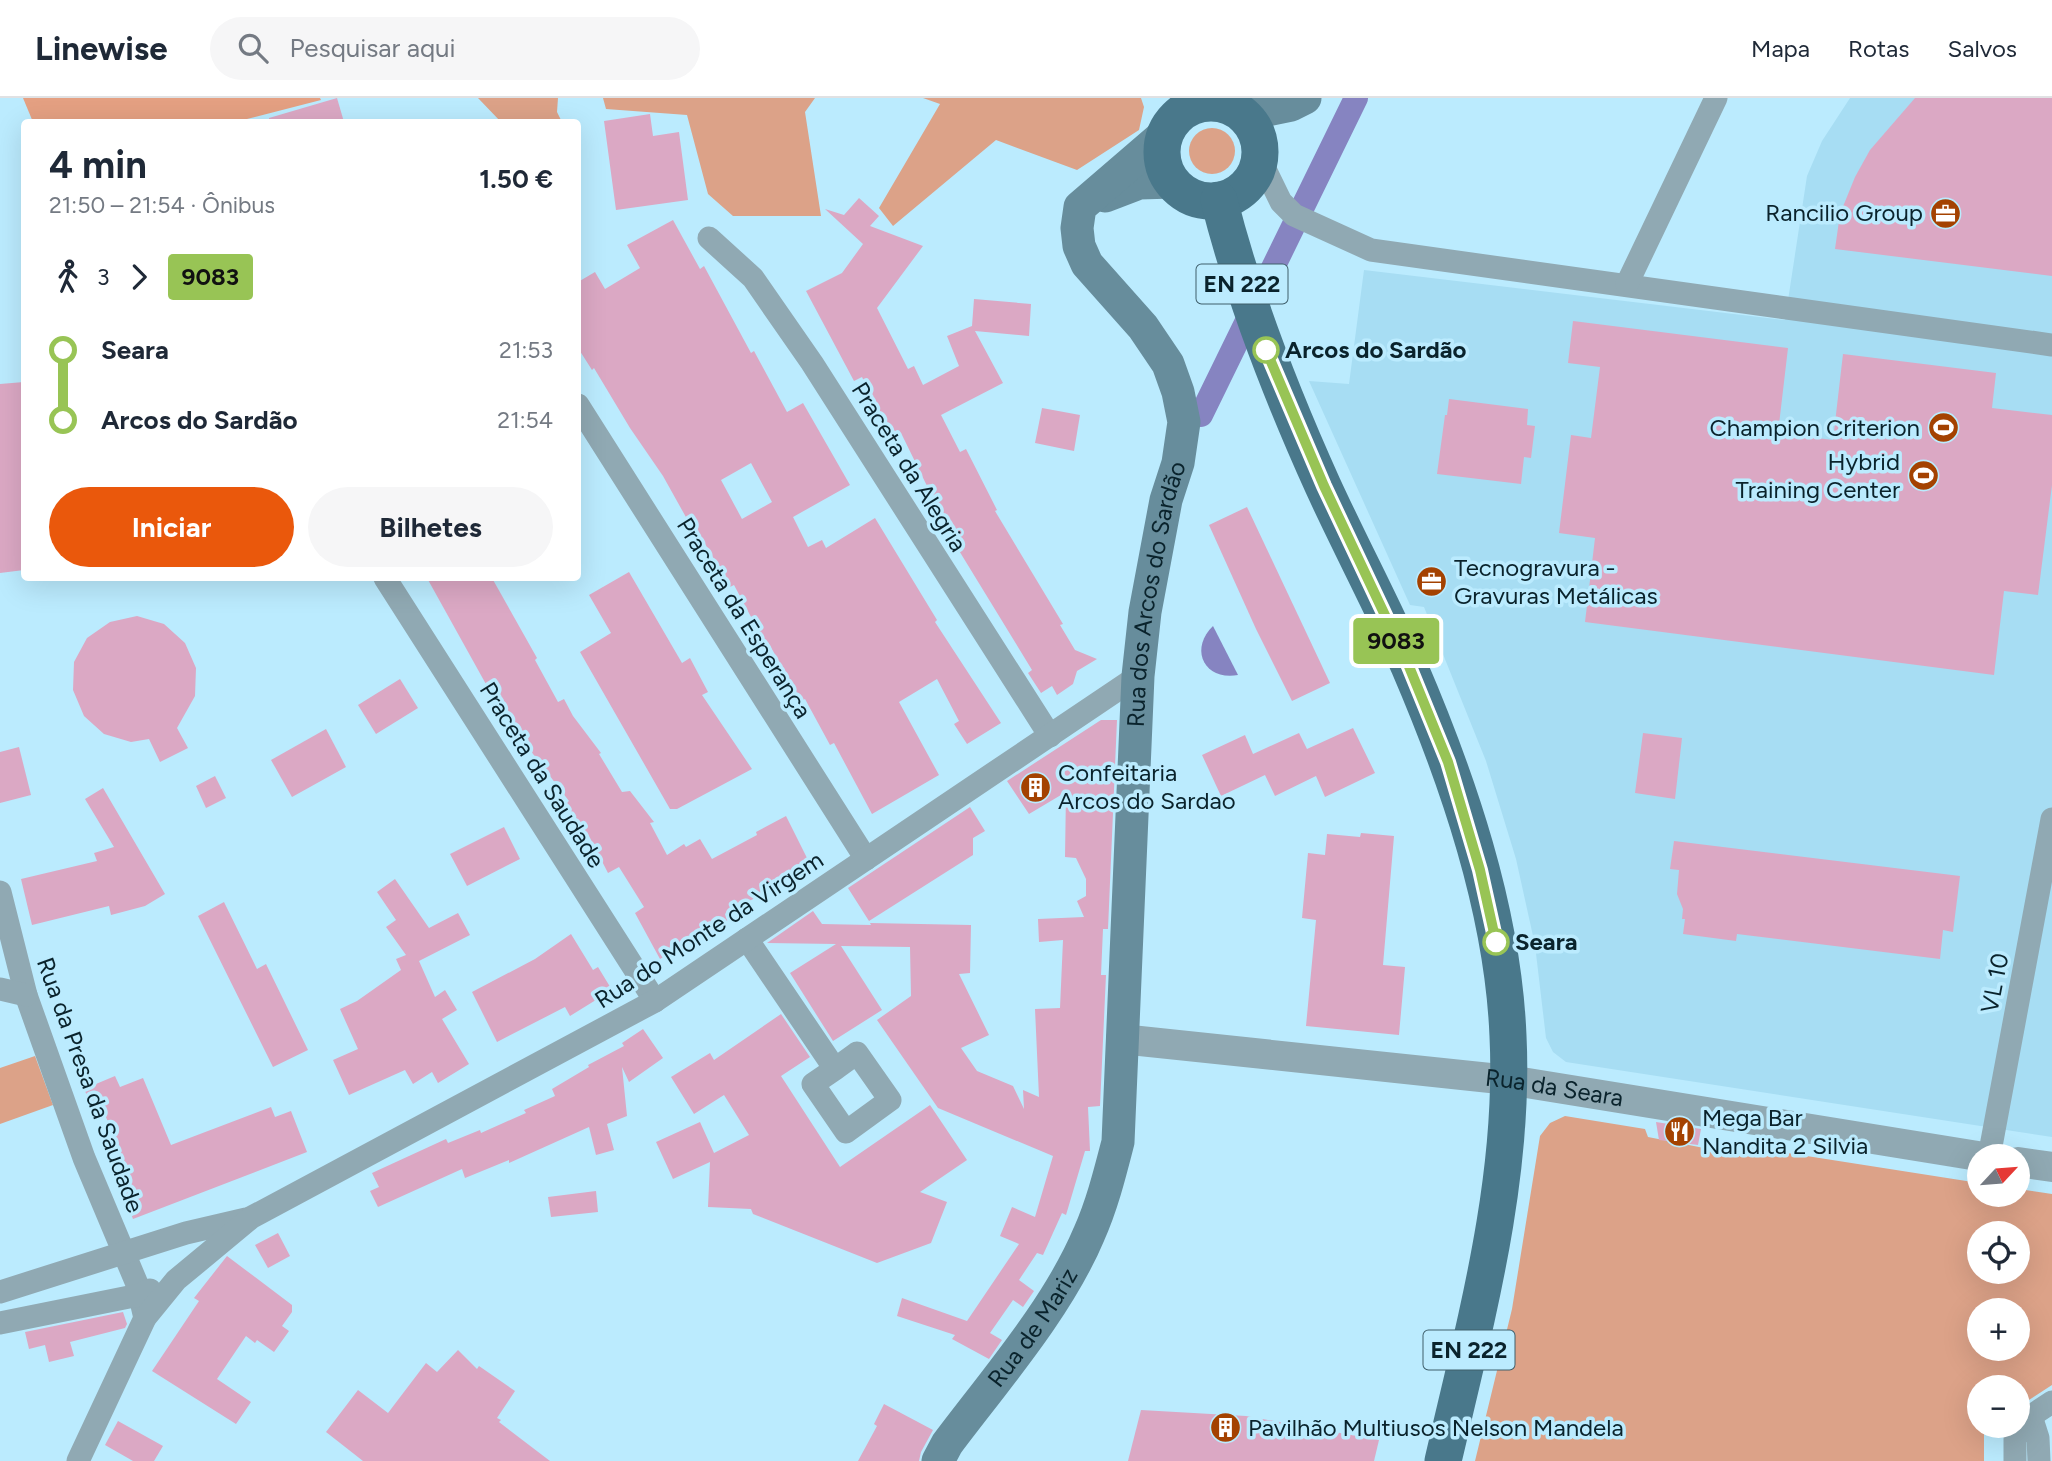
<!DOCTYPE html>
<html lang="pt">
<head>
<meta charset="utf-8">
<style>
  body { margin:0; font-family:Figtree,sans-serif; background:#f6f6f7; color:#1f2937; height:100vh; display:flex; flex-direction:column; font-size:26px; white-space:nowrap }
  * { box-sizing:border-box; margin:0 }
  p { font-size:23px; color:#747a83 }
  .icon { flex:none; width:38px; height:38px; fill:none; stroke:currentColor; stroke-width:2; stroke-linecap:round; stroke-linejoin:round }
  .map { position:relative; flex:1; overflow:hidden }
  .panel { position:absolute; left:21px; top:21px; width:560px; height:462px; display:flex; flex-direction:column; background:#fff; border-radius:7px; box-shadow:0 7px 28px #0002 }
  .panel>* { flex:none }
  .badge { padding:0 14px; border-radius:5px; font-size:24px; line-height:46px }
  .needle { width:46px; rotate:64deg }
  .buttons { position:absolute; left:1967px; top:1046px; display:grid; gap:14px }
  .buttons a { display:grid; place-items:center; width:63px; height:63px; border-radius:50%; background:#fff; box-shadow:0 7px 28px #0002; font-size:35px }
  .map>.badge { position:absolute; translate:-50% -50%; box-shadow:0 0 0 4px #fff }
  .legs { display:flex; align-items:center; gap:10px; height:77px; padding:0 28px; font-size:23px }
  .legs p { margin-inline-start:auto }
  .head { display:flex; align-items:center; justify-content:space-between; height:119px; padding:0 28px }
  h1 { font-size:38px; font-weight:700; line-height:52px }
  .cta { display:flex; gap:14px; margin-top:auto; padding:14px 28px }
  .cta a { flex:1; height:80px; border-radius:42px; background:#ea580c; color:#fff; font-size:28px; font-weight:700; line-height:80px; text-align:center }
  .cta a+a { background:#f6f6f7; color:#1f2937 }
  ul { padding:0 28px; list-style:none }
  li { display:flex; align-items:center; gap:24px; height:70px; font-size:26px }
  li i { display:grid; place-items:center; width:10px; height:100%; margin:0 9px; background:currentColor }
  li i::after { content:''; width:18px; height:18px; margin:-9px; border:5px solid; border-radius:50%; background:#fff }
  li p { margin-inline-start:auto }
  li:first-child i { background:linear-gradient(#0000 50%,currentColor 0) }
  li:last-child i { background:linear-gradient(currentColor 50%,#0000 0) }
  header { display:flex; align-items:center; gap:42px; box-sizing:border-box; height:98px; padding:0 35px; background:#fff; border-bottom:2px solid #e0e1e3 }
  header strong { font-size:33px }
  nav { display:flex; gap:38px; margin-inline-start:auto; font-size:24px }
  .search { width:490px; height:63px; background:#f6f6f7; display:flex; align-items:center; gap:18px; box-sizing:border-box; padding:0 24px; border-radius:38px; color:#747a83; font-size:26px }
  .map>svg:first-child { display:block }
</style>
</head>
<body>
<header>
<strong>Linewise</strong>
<div class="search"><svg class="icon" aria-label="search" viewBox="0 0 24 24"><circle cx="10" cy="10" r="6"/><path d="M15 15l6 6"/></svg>Pesquisar aqui</div>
<nav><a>Mapa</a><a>Rotas</a><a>Salvos</a></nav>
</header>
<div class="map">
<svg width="2052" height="1363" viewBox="0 0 2052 1363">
  <rect width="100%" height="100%" fill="#bbebfe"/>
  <!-- built -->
  <path fill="#a7ddf3" d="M1850,0H2052V1039L1566,964L1553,954L1546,940L1535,847L1516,761L1486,663L1424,509L1410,507L1309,283L1349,286L1364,172L1785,222L1807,78L1822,43Z"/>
  <!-- green -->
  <g fill="#dca288" fill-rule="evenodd">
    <path d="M478,0H558L557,14L562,24H501Z"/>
    <path d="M603,0H815L805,14L821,118H733L708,96L687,17L606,11Z"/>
    <path d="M923,0H1141L1144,9L1139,32L1077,72L996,42L893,128L879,110L940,6Z"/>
    <circle cx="1212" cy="53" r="23"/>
    <path d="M35,958L53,1007L0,1026V970Z"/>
    <path d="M1565,1018L1645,1031L1648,1039L1704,1050L1706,1043L1717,1044L1979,1085V1097H2018V1091L2052,1096V1287L2018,1309V1290H1979V1328H2001V1334H1984V1363H1475L1512,1211L1540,1038L1550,1025ZM1979,1136H2018V1174H1979ZM1979,1213H2018V1251H1979Z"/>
  </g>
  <!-- forest -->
  <path fill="#e4a082" d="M23,0H320L321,2L235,24H33Z"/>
  <!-- water -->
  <path fill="#8684c1" d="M1213,528L1238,577C1204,583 1189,551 1213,528Z"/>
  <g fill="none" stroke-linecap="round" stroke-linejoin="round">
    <!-- canal -->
    <path stroke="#8684c1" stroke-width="24" d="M1201,317L1356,0"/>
  </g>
  <!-- building -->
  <g fill="#dba8c4" fill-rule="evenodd">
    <path d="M337,0L344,24H269V20Z"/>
    <path d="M1915,0H2052V178L1835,151L1840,116L1855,79L1870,52Z"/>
    <path d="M650,16L653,38L679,34L688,102L616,112L604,23Z"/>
    <path d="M859,100L879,118L870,128L923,148L877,210L908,271L914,268L923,287L959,268L947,238L972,228L974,201L1031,206L1029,238L975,233L1003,285L941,317L960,354L966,351L997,412L995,413L1063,526L1060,527L1075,552L1097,561L1077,573L1073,586L1057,597L1052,588L1041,595L1028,575L1032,572L958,451L902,337L892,342L862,279L854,283L806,193L842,175L863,146L825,111L844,117Z"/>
    <path d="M673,122L700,171L704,168L751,255L754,253L787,314L803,305L850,387L793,419L808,449L822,442L826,450L875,420L937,522L935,524L1001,625L967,646L954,626L959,623L937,581L899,604L939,677L872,716L834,645L830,647L805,601L801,603L768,544L765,545L734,487L722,493L709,470L717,466L695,429L692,430L663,378L630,330L594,270L592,272L578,250V184L595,174L605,191L640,170L627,147ZM751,365L772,404L742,421L721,382Z"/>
    <path d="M1573,223L1788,250L1778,335L1833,342L1843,256L1996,275L1992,310L2052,317V387L2038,497L2004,493L1994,577L1585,524L1595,440L1559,435L1571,337L1591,340L1600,269L1568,265Z"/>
    <path d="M24,284V472L0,475V286Z"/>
    <path d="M1449,301L1528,311L1527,327L1535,328L1531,360L1524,359L1521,386L1437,376L1445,317H1447Z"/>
    <path d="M1042,310L1080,317L1074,353L1035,345Z"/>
    <path d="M1247,409L1330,585L1292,603L1256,531L1209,427Z"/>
    <path d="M629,474L682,565L690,560L708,594L702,597L752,671L677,711H670L580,554L611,535L589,497Z"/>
    <path d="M427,480H492L537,560L535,562L558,604L564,601L573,618L601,655L599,656L622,694L630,693L654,724L650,725L667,757L684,746L686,749L700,741L712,761L757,737L756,734L786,718L810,766L769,786L772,791L725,816L728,822L660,861L635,815L644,809L619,769L608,775L587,734L583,736L565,706L569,703L530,652L493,585L487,588Z"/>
    <path d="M137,518L164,526L185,545L196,570L195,598L177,630L188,650L160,664L149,641L131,644L104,636L84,618L73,592L74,564L87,540L110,524Z"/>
    <path d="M400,581L418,610L376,636L358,607Z"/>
    <path d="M1101,622H1117L1108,831H1103L1101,877H1106L1100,1008L1088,1009L1090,1053H1085L1066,1117L1062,1115L1043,1157L1037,1155L1019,1182L1034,1193L1023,1209L1013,1202L990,1235L1002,1242L989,1261L952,1241L955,1237L897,1218L902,1200L967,1223L1019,1146L1000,1138L1012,1109L1035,1119L1053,1058L938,1010L877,922L911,898L910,849L841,848L882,912L833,943L790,875L836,846L767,845L813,813L822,826L871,827L870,825L971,827L970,875L959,876L989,937L961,950L977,973L1013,988L1024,1011L1023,992L1039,999L1035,911L1060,910L1063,842L1039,844L1038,821L1084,819L1077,803L1086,798V781L1076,760L1065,759L1066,694L1029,716L1007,683Z"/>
    <path d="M1353,630L1375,675L1325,699L1316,678L1275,698L1265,677L1221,698L1202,657L1245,637L1253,656L1299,635L1307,651Z"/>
    <path d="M326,631L346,669L292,699L271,662Z"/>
    <path d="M1643,635L1682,640L1675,701L1635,695Z"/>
    <path d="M19,649L31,697L0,705V654Z"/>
    <path d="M215,678L226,700L206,710L196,688Z"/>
    <path d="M103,690L165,796L145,808L111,817L109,808L32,827L21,781L97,763L94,755L114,749L85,701Z"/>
    <path d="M970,709L985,733L973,740V757L869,823L848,790Z"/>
    <path d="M504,729L520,761L467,788L450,756Z"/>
    <path d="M1361,735L1394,738L1383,867L1405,869L1399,937L1306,928L1316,822L1302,820L1308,755L1325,757L1327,736L1360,739Z"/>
    <path d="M1674,743L1960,778L1953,834L1943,832L1940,861L1737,836L1736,843L1683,836L1685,821H1682L1683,811L1677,796L1679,772L1670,771Z"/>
    <path d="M395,781L429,830L458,815L470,837L419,863L435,899L445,892L457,912L442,921L469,966L438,985L432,974L413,986L405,972L349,997L333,962L358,951L340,911L357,903L401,872L396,861L406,857L386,829L396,822L377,794Z"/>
    <path d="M224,804L257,871L266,866L308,952L273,969L198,818Z"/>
    <path d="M571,836L593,872L598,869L612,892L570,918L565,909L497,944L472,894L535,861Z"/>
    <path d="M781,916L810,959L781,978L840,1069L930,1007L967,1062L920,1094L947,1104L931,1145L877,1165L753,1116L751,1111L708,1109L710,1064L673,1081L656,1044L700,1024L714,1055L749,1037L724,997L694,1016L671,979L710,955L714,962Z"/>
    <path d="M643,931L663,960L629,984L622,969L627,1018L607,1026L614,1052L596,1057L589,1029L509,1065V1062L465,1080L462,1071L378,1109L370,1093L379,1089L372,1075L446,1041L448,1045L480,1032L481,1035L526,1015L524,1012L555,998L552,991L589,969L588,967L624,948L622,945Z"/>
    <path d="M115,978L120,989L143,980L171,1047L271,1009L275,1019L291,1013L307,1054L133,1121L117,1080L126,1076L122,1066L125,1065L103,1012L95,1015L84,991Z"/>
    <path d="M1656,1024L1701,1031L1698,1047L1659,1042Z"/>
    <path d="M596,1093L598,1114L551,1119L548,1099Z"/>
    <path d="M278,1135L290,1158L268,1170L255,1147Z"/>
    <path d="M227,1158L292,1207V1214L282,1228L289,1233L274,1254L257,1242L255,1245L246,1238L217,1281L251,1304L236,1326L152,1273L199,1203L194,1200Z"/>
    <path d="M123,1214L127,1226L125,1230L70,1244L74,1258L49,1264L45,1247L29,1251L25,1234Z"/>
    <path d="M458,1252L477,1271L479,1268L515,1293L497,1320L501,1322L499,1324L550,1363H363L326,1334L358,1292L388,1315L426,1265L437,1274Z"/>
    <path d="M884,1306L933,1332L921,1354L919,1363H858L877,1328L874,1326Z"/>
    <path d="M1141,1312L1246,1318L1379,1342L1374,1363H1128Z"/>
    <path d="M118,1323L163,1348L154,1363H133L105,1347Z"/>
  </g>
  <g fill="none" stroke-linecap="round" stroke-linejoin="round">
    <!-- minor -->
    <g stroke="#90a9b3" stroke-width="23">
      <path d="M1260,61L1281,104L1294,117L1371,152L2052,247"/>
      <path d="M709,140L753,180L812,265L1050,638"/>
      <path d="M1627,186L1716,0"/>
      <path d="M578,307L866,761"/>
      <path d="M385,480L655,903"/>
      <path d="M0,794L26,897L84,1060L137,1186L145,1220"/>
      <path d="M747,841L835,971L813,986L846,1034L890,1002L857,955L835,971"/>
      <path d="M0,891L26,897"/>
      <path d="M1989,1059L2052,721"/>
      <path d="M0,1194L186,1135L246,1121"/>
      <path d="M0,1225L139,1197L150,1192"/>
      <path d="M2031,1318L2038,1340L2039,1363"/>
      <path d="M78,1363L145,1220L176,1182L252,1119L655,903L1138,578"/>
      <path d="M2015,1363V1341L2031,1318L2052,1304"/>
    </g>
    <!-- tertiary -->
    <g stroke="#90a9b3" stroke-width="30">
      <path id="s1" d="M1121,941L1509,982L1984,1059"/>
      <path d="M2018,1064L2052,1069"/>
    </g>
    <!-- secondary -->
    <g stroke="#678d9c" stroke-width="33">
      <path d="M1243,17L1291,7L1305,0"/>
      <path d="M1105,98L1139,85L1173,84"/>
      <path id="s2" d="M938,1363L947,1346C995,1282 1058,1210 1089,1136C1102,1107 1110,1075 1118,1044L1138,578L1145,514L1166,402L1178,365L1184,324L1178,294L1168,266L1143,229L1087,166L1079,148L1077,130L1080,109L1166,35"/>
    </g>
    <!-- primary -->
    <g stroke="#49788b" stroke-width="37">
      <circle cx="1211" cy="54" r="49"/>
      <path d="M1219,102C1244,201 1281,295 1323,388C1351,449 1382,507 1409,568C1458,682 1503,813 1508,938C1515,1082 1475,1225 1443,1363"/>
    </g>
  </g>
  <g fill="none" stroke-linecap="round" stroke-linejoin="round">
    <defs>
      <path id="line-1" d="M1266,252L1324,388L1408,566L1448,664L1480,772L1496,844"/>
    </defs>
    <!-- line-1 casing -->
    <use href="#line-1" stroke="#fff" stroke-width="16"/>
    <!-- line-1 -->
    <use href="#line-1" stroke="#98c455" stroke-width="10"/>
  </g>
  <!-- icons -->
  <defs>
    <symbol id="office-disc" viewBox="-11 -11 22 22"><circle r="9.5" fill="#a44201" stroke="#bbebfe"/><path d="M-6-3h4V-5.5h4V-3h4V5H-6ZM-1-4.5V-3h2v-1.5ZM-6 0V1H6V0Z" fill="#fff"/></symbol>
    <symbol id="stadium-disc" viewBox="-11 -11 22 22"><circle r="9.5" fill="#a44201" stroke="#bbebfe"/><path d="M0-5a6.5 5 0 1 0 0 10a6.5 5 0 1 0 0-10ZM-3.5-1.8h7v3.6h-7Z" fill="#fff"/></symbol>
    <symbol id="building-disc" viewBox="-11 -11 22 22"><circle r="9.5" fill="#a44201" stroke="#bbebfe"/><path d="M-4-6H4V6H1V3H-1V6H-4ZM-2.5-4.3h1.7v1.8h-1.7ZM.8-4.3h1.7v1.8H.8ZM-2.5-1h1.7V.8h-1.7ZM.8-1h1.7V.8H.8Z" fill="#fff"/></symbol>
    <symbol id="restaurant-disc" viewBox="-11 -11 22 22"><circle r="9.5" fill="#a44201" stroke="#bbebfe"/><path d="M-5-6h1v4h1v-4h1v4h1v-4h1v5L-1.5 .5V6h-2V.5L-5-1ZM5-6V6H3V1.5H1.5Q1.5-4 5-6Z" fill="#fff"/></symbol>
  </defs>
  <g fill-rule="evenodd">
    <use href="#office-disc" x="1928" y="98" width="35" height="35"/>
    <use href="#stadium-disc" x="1926" y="312" width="35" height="35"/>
    <use href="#stadium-disc" x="1906" y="360" width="35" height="35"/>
    <use href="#office-disc" x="1414" y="466" width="35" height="35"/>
    <use href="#building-disc" x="1018" y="672" width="35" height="35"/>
    <use href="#restaurant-disc" x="1662" y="1016" width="35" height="35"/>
    <use href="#building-disc" x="1208" y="1312" width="35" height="35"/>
  </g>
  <!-- markers -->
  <g fill="#fff" stroke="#98c455" stroke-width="3.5">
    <circle cx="1266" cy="252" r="12"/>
    <circle cx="1496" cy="844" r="12"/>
  </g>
  <g text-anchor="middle" stroke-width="7" stroke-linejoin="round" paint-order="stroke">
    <!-- shield labels -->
    <g fill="#bbebfe" stroke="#3f5f6b" stroke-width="2">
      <rect x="1196.5" y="166.5" width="91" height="39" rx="5"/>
      <rect x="1423.5" y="1232.5" width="91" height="39" rx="5"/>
    </g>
    <g font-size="23" font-weight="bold" fill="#0a232c">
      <text x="1242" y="194">EN 222</text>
      <text x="1469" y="1260">EN 222</text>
    </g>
    <!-- poi labels -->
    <g font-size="24" fill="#0a232c" stroke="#bbebfe" text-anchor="start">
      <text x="1923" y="123" text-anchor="end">Rancilio Group</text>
      <text x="1920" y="338" text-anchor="end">Champion Criterion</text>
      <text x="1900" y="372" text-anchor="end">Hybrid<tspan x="1900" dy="28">Training Center</tspan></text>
      <text x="1454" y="478">Tecnogravura -<tspan x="1454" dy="28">Gravuras Metálicas</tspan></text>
      <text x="1058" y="683">Confeitaria<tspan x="1058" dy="28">Arcos do Sardao</tspan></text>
      <text x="1702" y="1028">Mega Bar<tspan x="1702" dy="28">Nandita 2 Silvia</tspan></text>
      <text x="1248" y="1338">Pavilhão Multiusos Nelson Mandela</text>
    </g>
    <!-- stop labels -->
    <g font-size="24" font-weight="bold" fill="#0a232c" stroke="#bbebfe" text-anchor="start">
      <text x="1285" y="260">Arcos do Sardão</text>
      <text x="1515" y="852">Seara</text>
    </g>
    <!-- street labels -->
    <g font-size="24" fill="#0a232c" stroke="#bbebfe">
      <text transform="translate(909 369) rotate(58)" y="8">Praceta da Alegria</text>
      <text dy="8" stroke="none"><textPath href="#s2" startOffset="920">Rua dos Arcos do Sardão</textPath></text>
      <text transform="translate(744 520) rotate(58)" y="8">Praceta da Esperança</text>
      <text transform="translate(542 677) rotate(58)" y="8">Praceta da Saudade</text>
      <text transform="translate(709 832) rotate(-33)" y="8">Rua do Monte da Virgem</text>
      <text transform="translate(1995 885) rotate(-79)" y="8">VL 10</text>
      <text transform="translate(90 987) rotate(70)" y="8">Rua da Presa da Saudade</text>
      <text dy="8" stroke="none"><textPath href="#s1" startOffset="436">Rua da Seara</textPath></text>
      <text dy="8" stroke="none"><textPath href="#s2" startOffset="164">Rua de Mariz</textPath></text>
    </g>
  </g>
</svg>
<div class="buttons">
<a><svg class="needle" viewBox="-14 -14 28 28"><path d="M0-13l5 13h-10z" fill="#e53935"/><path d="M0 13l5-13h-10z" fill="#747a83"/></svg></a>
<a><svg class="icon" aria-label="locate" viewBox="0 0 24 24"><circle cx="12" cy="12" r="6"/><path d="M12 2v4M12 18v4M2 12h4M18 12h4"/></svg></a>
<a>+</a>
<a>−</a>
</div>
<b class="badge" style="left:1396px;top:543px;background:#98c455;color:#111">9083</b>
<section class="panel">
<div class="head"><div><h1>4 min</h1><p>21:50 – 21:54 · Ônibus</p></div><b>1.50 €</b></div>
<div class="legs"><svg class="icon" aria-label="walk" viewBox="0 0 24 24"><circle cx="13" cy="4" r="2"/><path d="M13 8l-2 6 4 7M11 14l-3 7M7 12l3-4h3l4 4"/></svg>3<svg class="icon" aria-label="forward" viewBox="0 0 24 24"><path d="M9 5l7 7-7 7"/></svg><b class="badge" style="background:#98c455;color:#111">9083</b></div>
<ul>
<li><i style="color:#98c455"></i><b>Seara</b><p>21:53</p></li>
<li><i style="color:#98c455"></i><b>Arcos do Sardão</b><p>21:54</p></li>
</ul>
<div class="cta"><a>Iniciar</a><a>Bilhetes</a></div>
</section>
</div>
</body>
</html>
